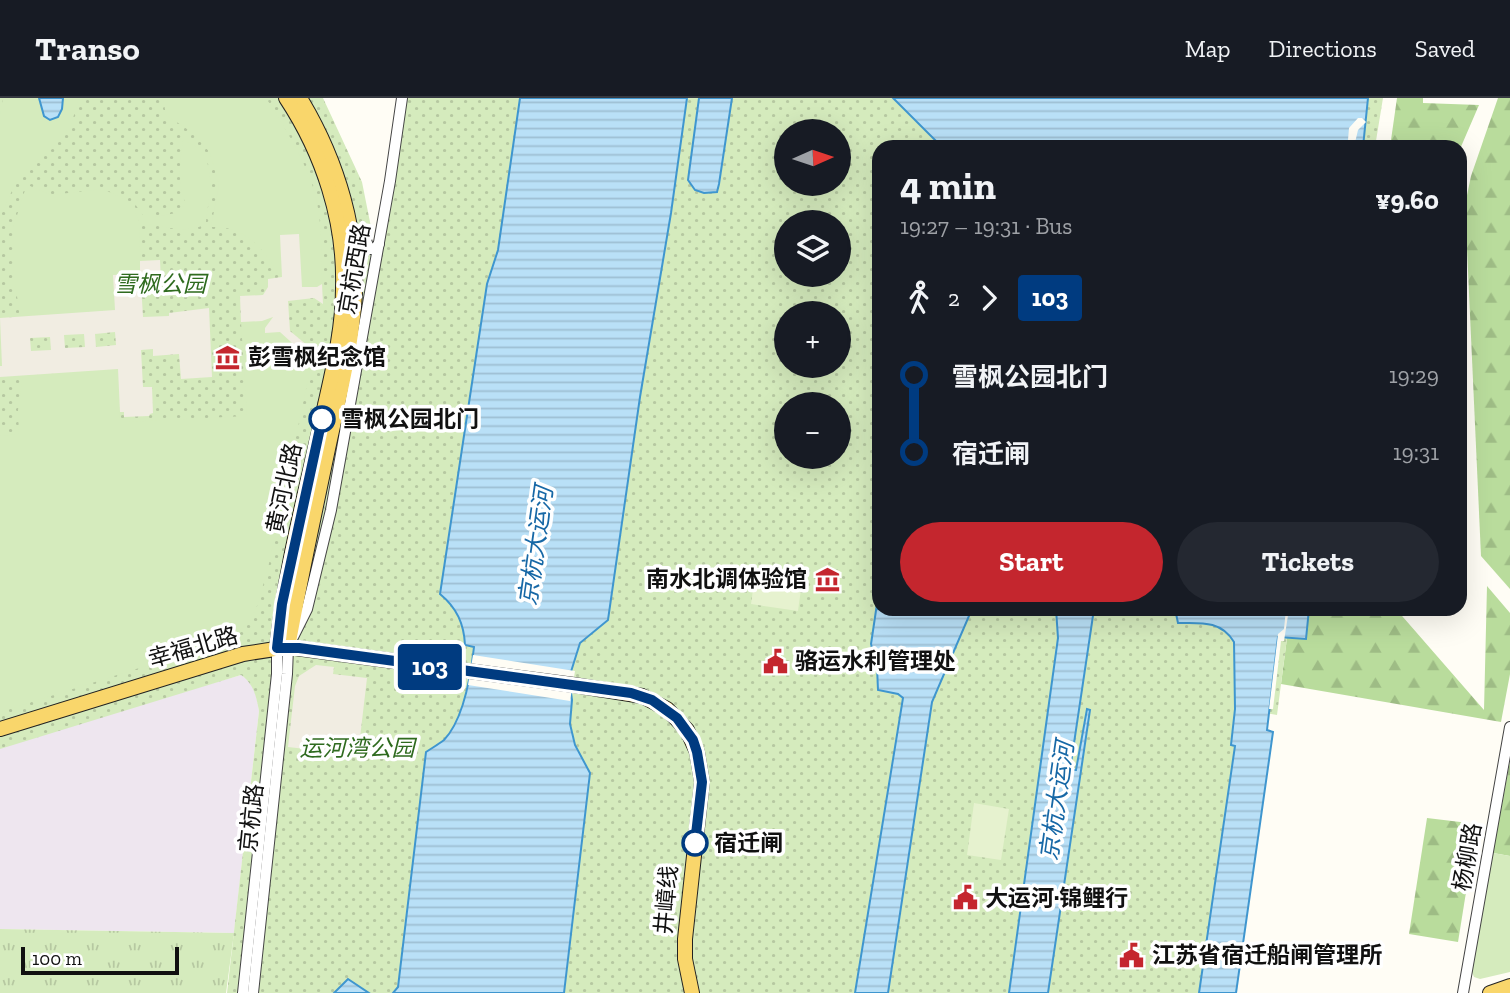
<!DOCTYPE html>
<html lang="en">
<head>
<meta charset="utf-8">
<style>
  body { margin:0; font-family:"Zilla Slab","Noto Sans SC",serif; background:#242831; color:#f1f3f6; height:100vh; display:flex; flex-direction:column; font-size:26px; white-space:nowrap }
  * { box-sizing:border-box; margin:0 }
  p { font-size:23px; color:#9ea1a6 }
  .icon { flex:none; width:38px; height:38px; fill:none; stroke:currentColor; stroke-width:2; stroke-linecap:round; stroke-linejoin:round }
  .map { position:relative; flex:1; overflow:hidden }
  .drawer { position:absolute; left:872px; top:42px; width:595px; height:476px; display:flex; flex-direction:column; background:#171b24; border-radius:21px; box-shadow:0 7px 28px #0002 }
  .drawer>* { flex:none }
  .badge { padding:0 14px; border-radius:5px; font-size:24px; line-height:46px }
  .needle { width:46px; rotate:87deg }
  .buttons { position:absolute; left:774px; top:21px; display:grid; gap:14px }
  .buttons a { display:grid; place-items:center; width:77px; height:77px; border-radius:50%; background:#171b24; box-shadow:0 7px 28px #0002; font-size:35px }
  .scale { position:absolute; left:21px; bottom:18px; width:158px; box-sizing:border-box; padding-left:7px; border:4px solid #111; border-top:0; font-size:19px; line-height:24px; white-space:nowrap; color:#111; -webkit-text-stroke:5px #fff; paint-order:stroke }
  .map>.badge { position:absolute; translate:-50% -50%; box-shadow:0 0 0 4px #fff }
  .legs { display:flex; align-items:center; gap:10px; height:77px; padding:0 28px; font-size:23px }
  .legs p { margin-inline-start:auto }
  .headline { display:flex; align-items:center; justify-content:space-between; height:119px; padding:0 28px }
  h1 { font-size:38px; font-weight:800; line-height:52px }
  .primary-button { display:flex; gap:14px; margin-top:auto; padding:14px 28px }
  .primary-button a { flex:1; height:80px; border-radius:42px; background:#c4262e; color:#fff; font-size:28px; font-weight:800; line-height:80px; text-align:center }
  .primary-button a+a { background:#242831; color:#f1f3f6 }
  ul { padding:0 28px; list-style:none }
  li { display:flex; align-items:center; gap:24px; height:77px; font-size:26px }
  li i { display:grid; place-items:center; width:10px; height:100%; margin:0 9px; background:currentColor }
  li i::after { content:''; width:18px; height:18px; margin:-9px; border:5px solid; border-radius:50%; background:#171b24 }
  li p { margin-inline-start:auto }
  li:first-child i { background:linear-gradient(#0000 50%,currentColor 0) }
  li:last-child i { background:linear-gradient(currentColor 50%,#0000 0) }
  header { display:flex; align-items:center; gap:42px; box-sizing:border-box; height:98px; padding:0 35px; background:#171b24; border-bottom:2px solid #363941 }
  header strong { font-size:33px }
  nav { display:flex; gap:38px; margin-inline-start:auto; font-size:24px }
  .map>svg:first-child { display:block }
</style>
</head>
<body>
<header>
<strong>Transo</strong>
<nav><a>Map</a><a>Directions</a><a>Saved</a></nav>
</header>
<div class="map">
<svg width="1510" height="895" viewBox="0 0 1510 895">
  <defs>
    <pattern id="grass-tufts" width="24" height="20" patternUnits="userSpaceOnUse" patternTransform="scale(1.75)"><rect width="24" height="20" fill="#d5ebbd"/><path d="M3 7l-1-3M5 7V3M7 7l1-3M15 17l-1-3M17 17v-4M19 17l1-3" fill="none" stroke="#b6c8a1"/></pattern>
    <pattern id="forest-firs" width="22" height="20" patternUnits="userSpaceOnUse" patternTransform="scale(1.75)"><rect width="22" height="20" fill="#b9dc9c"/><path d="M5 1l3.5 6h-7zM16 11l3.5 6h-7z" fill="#9ebc85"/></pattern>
    <pattern id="park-dots" width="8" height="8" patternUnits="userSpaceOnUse" patternTransform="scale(1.75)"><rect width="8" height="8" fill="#d5ebbd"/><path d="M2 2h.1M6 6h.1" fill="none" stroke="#b6c8a1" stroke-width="1.8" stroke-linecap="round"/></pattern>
    <pattern id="water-rules" width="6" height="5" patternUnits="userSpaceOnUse" patternTransform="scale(1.75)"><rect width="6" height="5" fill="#b9e0f7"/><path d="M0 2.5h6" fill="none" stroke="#9ebfd3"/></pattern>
  </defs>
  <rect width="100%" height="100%" fill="#fffdf5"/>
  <!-- industrial -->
  <path fill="#eee6ef" d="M241,577L250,583L256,597L259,613L234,835L0,831V647Z"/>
  <!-- grass -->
  <path fill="url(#grass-tufts)" d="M0,831L234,835L226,895H0Z"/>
  <!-- forest -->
  <g fill="url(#forest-firs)">
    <path d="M1397,0H1423V5L1479,7L1460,51L1390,49Z"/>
    <path d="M1498,0H1510V491L1481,458L1465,107L1471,78Z"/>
    <path d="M1460,303L1466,443L1460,436Z"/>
    <path d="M1487,488L1510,515V576L1501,624L1281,586L1287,540L1306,541L1309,511H1396L1484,612Z"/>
    <path d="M1510,663V758L1493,755Z"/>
    <path d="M1427,720L1477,726L1458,844L1409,836Z"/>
  </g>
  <!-- park -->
  <path fill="url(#park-dots)" fill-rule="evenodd" d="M0,0H323L362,84L371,129L374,199L406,0H1383L1375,49H878V511H1309L1306,541L1287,540L1277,617L1254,613L1211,895H227L259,613C256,598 254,586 241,577L0,651ZM786,33H838V86H786ZM786,124H838V177H786ZM786,215H838V268H786ZM786,306H838V359H786Z"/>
  <!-- garden -->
  <g fill="#d5ebbd">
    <path d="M3,0H79L71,27L50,53L31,66L16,84L0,119V16Z"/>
    <path d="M163,0H266C284,27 311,72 317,104C322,131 322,159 322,186L317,189H302L280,138L282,180C264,153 247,127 211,129L219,87L210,55L196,37L166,17Z"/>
    <path d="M183,42C220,56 210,92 206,124C195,137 165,129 149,126L135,106L138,103L155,119L176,115L186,106C177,86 180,63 183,42Z"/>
    <path d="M30,88L51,97L103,91L126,102L135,114L139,123L141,176L115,212L20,219L13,170V130L25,92Z"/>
    <path d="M262,223L266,234H280L312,263L268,470L257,508L250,523L231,541L0,614V338L19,336L18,312L23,277L118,271L120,320L124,324L247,318L241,224Z"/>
    <path d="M1493,755L1510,758V874L1480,881L1474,879L1472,874Z"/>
  </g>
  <!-- pitch -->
  <g fill="#e6f2cf">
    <path d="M755,477L802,484L798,513L751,506Z"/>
    <path d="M974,705L1009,711L1001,762L967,757Z"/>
  </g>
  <!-- plaza -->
  <g fill="#f1ede2" fill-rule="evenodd">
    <path d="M299,136L302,189H317L322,186L323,206L314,200L288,203L290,233L314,253L312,263L280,234L265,235V230L273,219L262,223L241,224L240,198L263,197L268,189V181L282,179L280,137Z"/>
    <path d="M160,162L161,184L141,185L143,219L169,218V215L209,210L212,279L181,281L179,256L153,258V251L141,252L143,289H152L153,315L150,316L149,318L124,319V314H120L118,271L0,279V268H2L0,220L115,212L113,177L140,176V163ZM115,234L116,247L96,249L95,236ZM84,236L85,249L65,250L64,237ZM50,239L51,252L31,253L30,240Z"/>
    <path d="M316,567L334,569L333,576L367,580L358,657L288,649L295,588L299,578Z"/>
  </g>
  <!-- water -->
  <g fill="url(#water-rules)" stroke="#3f96cf" stroke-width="2">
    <path d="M39,0H63L62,11L58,19L50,22L44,18Z"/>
    <path d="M520,0H687L671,115L640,299L608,522L580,545L569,580L572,602L570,626L575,647L590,675L564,895H393L398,889L426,654C432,650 439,646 444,642C464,621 471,576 474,549L465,547C464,526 457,510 440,496L487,186L498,152Z"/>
    <path d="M699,0H732L719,86L717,94L704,95L695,92L688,82Z"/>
    <path d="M893,0H1368L1363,49H942Z"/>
    <path d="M878,499V511H972L932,604L888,895H855L903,600L898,596L878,592L877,569L871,546Z"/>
    <path d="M1056,511H1094L1070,672H1076L1087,611L1090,612L1048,895H1009L1058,540Z"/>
    <path d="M1175,511H1309L1306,541L1278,539L1267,632L1273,634L1236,895H1199L1235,648L1231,647L1235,611L1234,544C1221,522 1200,525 1178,525Z"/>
    <path d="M348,881L369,895H334Z"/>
  </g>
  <!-- pier -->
  <g fill="#fffdf5">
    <path d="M1358,20H1362L1366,24L1358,32L1354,49H1351L1352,43L1348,42L1349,30Z"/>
    <path d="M1286,511H1289L1284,543H1281L1273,611H1269L1278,536L1284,531Z"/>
    <path d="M473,557L575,573L570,603L468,587Z"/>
  </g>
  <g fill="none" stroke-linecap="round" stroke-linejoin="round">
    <defs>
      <g id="minor">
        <path d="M365,139L369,151H374L379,146"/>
        <path d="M243,895L277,576V550"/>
        <path d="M253,895L287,576L288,549L307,511L331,412L390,83L402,0"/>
        <path d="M1463,895L1510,629"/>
      </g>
      <g id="major">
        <path d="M288,549C300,483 314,417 328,351C338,304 350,257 354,209C361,137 337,61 300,0"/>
        <path d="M277,550C285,471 306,394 323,316C332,275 343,233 343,190C345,123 323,56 286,0"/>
        <path d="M0,631L243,556L288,549L574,587L642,598L667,611L687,632L697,654L702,684L685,841V861L692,895"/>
        <path d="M1490,895L1510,888"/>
      </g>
    </defs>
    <!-- minor casing -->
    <use href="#minor" stroke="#444" stroke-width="12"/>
    <!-- major casing -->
    <use href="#major" stroke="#222" stroke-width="16"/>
    <!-- minor -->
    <use href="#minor" stroke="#fff" stroke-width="10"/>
    <!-- major -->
    <use href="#major" stroke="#f9d66b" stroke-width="14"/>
  </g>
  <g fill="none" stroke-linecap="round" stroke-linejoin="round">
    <defs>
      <path id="line-1" d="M322,321L282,506L277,550H299L631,595L652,602L677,620L693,642L697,654L702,684L695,745"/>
    </defs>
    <!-- line-1 casing -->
    <use href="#line-1" stroke="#fff" stroke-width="16"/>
    <!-- line-1 -->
    <use href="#line-1" stroke="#003b80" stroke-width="10"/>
  </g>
  <!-- icons -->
  <defs>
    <symbol id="museum-bare" viewBox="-9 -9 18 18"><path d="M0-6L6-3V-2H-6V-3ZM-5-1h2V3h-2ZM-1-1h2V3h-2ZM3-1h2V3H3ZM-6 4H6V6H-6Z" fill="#c4262e" stroke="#fff" stroke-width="2.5" paint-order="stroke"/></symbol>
    <symbol id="civic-bare" viewBox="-9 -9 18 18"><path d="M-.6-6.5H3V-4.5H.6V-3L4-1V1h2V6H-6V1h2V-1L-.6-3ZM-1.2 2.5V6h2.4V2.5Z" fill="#c4262e" stroke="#fff" stroke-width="2.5" paint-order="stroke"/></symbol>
  </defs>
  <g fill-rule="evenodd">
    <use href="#museum-bare" x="210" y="242" width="35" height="35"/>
    <use href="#museum-bare" x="810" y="464" width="35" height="35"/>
    <use href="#civic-bare" x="758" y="546" width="35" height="35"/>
    <use href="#civic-bare" x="948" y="782" width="35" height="35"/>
    <use href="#civic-bare" x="1114" y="840" width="35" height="35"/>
  </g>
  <!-- markers -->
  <g fill="#fff" stroke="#003b80" stroke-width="3.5">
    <circle cx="322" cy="321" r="12"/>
    <circle cx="695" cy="745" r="12"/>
  </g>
  <g text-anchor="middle" stroke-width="7" stroke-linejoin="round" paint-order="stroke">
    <!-- street labels -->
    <g font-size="23" fill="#111" stroke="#fff">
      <text transform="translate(354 171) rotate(-80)" y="8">京杭西路</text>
      <text transform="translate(284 390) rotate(-78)" y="8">黄河北路</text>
      <text transform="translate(193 549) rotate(-16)" y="8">幸福北路</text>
      <text transform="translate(251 720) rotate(-84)" y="8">京杭路</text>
      <text transform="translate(1467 759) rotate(-80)" y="8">杨柳路</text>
      <text transform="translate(666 802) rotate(-85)" y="8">井嶂线</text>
    </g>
    <!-- park labels -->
    <g font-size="23" font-style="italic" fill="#2f6b1f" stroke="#fff">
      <text x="160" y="194">雪枫公园</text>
      <text x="357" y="658">运河湾公园</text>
    </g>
    <!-- poi labels -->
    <g font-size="23" font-weight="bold" fill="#111" stroke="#fff" text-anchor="start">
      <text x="248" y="267">彭雪枫纪念馆</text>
      <text x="807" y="489" text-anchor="end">南水北调体验馆</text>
      <text x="795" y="571">骆运水利管理处</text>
      <text x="985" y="808">大运河·锦鲤行</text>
      <text x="1152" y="865">江苏省宿迁船闸管理所</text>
    </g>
    <!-- stop labels -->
    <g font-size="23" font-weight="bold" fill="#111" stroke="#fff" text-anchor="start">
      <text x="341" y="329">雪枫公园北门</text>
      <text x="714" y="753">宿迁闸</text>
    </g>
    <!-- water labels -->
    <g font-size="24" font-style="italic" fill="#1768a6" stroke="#fff">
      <text transform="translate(536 448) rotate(-82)" y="8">京杭大运河</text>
      <text transform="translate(1057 703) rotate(-82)" y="8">京杭大运河</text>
    </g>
  </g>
</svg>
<div class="buttons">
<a><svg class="needle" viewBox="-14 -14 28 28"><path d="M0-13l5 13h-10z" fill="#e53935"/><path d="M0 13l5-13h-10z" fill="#9ea1a6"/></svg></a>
<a><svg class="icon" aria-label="layers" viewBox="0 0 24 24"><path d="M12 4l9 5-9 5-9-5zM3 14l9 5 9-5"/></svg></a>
<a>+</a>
<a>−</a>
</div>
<div class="scale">100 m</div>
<b class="badge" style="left:430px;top:569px;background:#003b80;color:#fff">103</b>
<section class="drawer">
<div class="headline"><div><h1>4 min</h1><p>19:27 – 19:31 · Bus</p></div><b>¥9.60</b></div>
<div class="legs"><svg class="icon" aria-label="walk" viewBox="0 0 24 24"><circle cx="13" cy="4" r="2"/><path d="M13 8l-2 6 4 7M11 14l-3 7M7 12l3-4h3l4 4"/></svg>2<svg class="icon" aria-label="forward" viewBox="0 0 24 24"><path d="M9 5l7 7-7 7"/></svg><b class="badge" style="background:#003b80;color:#fff">103</b></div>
<ul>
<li><i style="color:#003b80"></i><b>雪枫公园北门</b><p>19:29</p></li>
<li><i style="color:#003b80"></i><b>宿迁闸</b><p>19:31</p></li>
</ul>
<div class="primary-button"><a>Start</a><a>Tickets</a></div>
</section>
</div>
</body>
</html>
